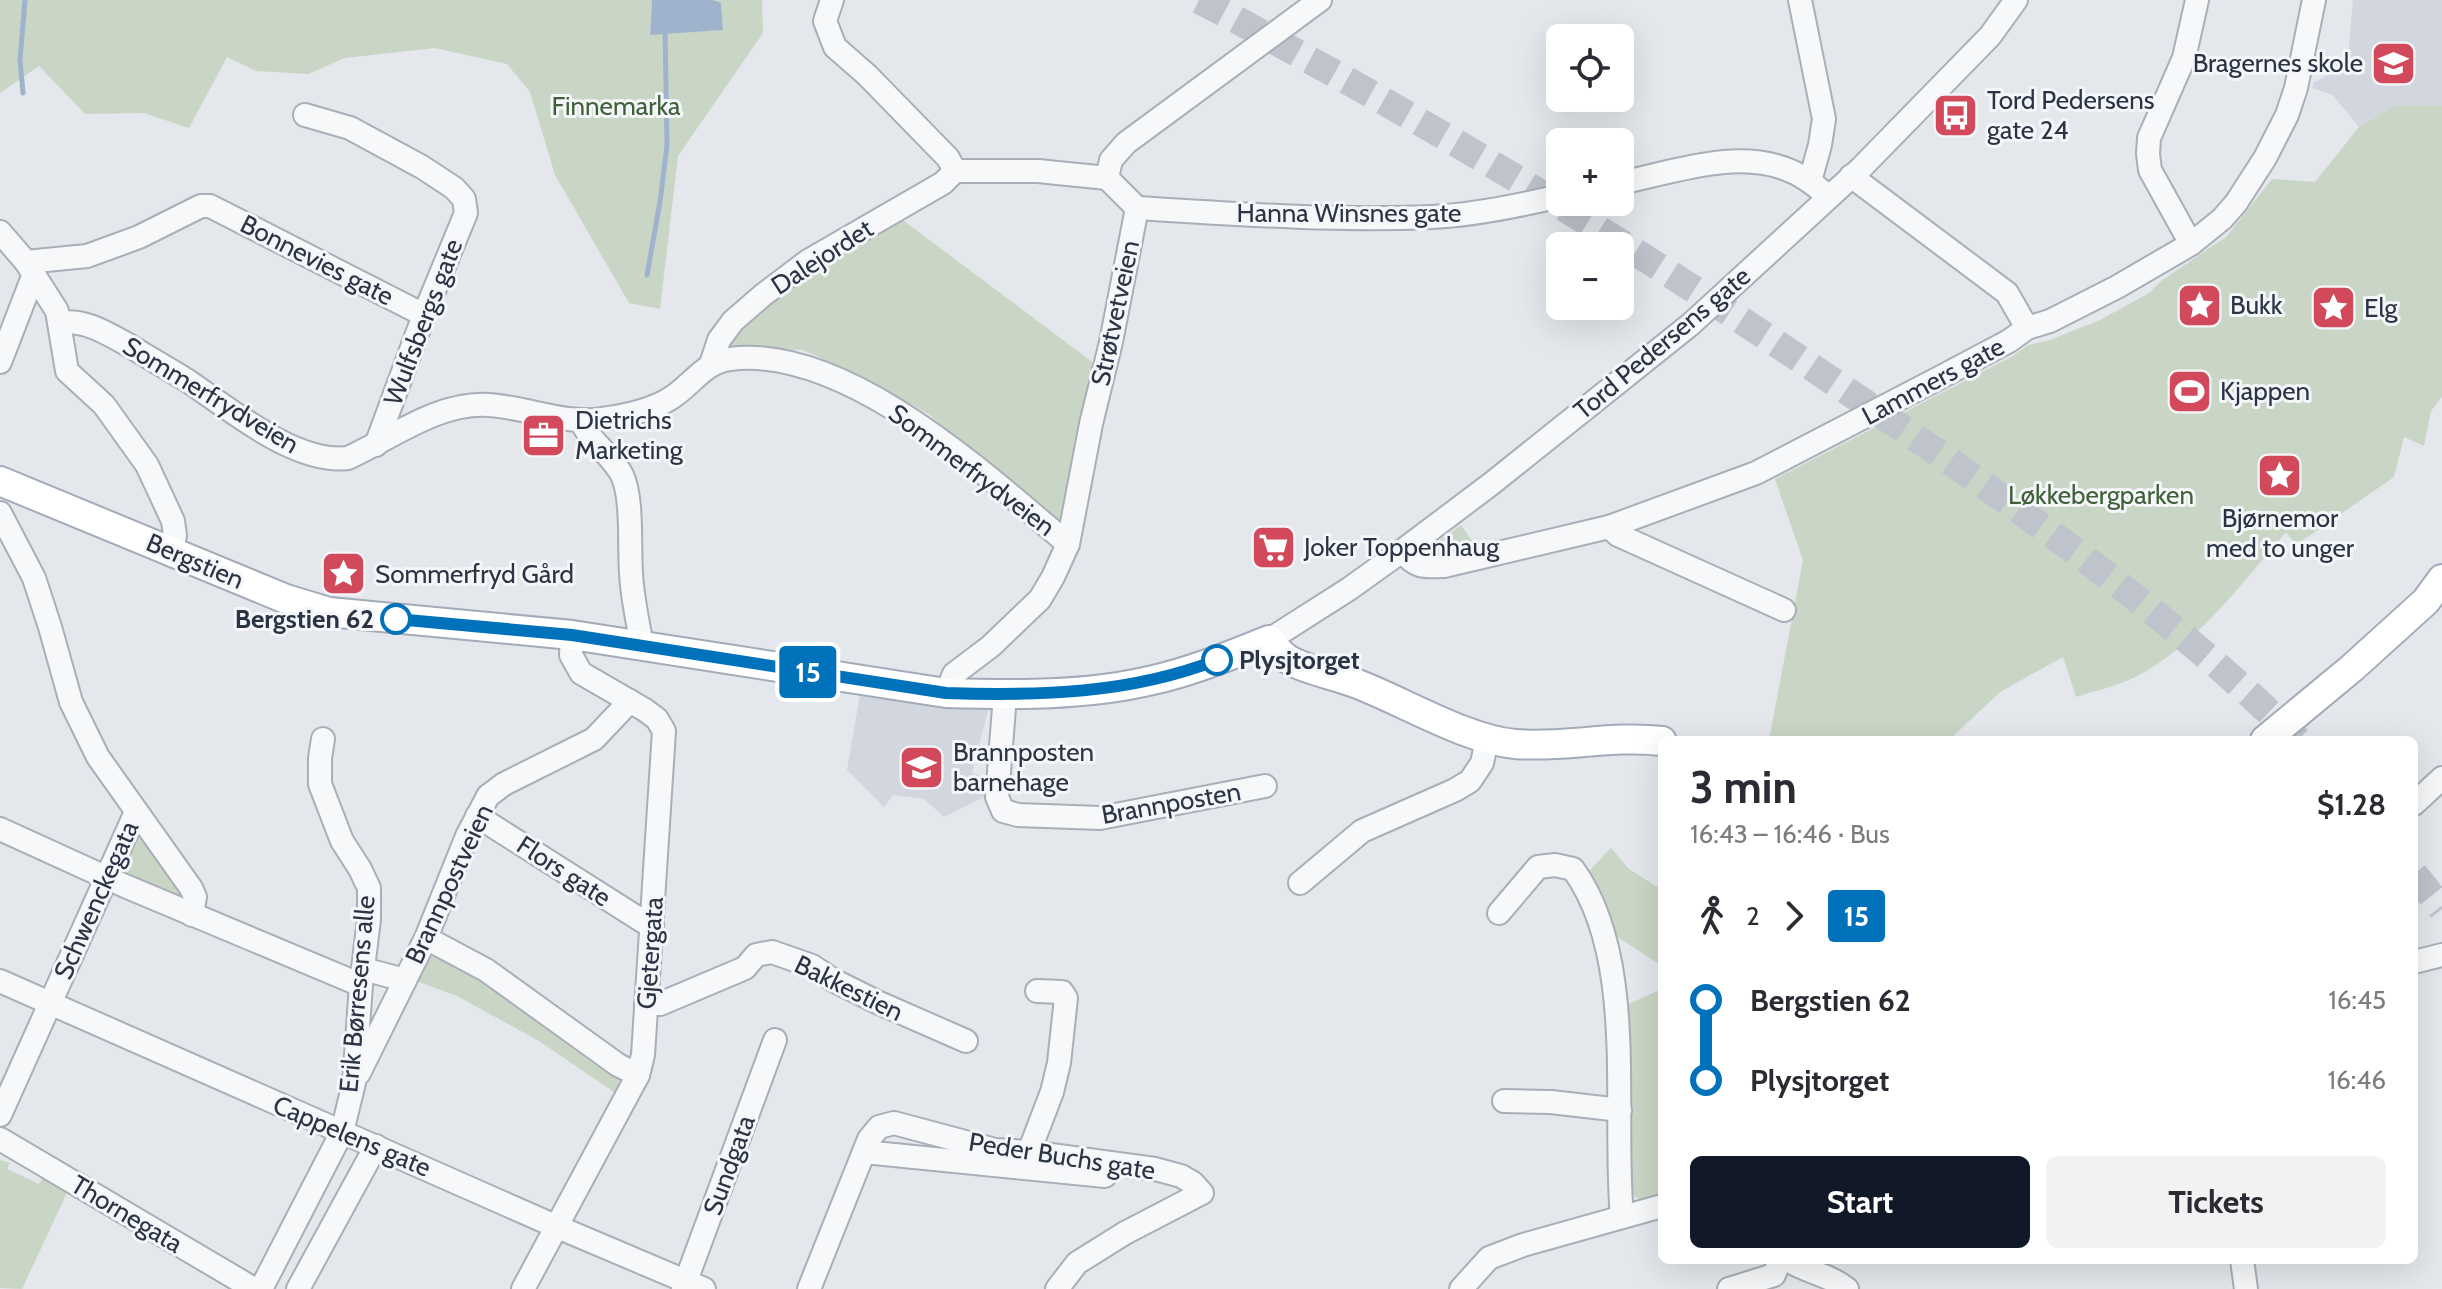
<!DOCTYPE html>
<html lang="en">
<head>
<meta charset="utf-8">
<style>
  body { margin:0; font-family:Cabin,sans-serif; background:#f2f2f3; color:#2b2b33; height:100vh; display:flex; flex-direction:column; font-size:30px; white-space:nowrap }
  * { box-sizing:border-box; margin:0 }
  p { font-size:26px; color:#7c7c81 }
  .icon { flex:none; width:44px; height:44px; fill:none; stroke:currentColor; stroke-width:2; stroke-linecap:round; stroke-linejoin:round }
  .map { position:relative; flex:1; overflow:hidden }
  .details { position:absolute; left:1658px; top:736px; width:760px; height:528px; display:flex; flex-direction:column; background:#fff; border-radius:12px; box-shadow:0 8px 32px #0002 }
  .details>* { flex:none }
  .badge { padding:0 16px; border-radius:6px; font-size:28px; line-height:52px }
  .tools { position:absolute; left:1546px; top:24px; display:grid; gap:16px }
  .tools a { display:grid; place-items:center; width:88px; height:88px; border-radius:12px; background:#fff; box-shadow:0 8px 32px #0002; font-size:40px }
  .map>.badge { position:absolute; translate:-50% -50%; box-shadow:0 0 0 4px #fff }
  .legs { display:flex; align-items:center; gap:12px; height:88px; padding:0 32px; font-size:26px }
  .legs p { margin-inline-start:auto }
  .overview { display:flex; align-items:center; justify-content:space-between; height:136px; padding:0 32px }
  h1 { font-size:44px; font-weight:700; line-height:60px }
  .primary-button { display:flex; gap:16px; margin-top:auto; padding:16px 32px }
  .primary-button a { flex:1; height:92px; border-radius:12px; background:#111827; color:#fff; font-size:32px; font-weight:700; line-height:92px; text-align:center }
  .primary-button a+a { background:#f2f2f3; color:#2b2b33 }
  ul { padding:0 32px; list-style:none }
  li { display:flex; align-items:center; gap:28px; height:80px; font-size:30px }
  li i { display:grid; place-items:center; width:12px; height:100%; margin:0 10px; background:currentColor }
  li i::after { content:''; width:20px; height:20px; margin:-10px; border:6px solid; border-radius:50%; background:#fff }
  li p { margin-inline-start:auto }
  li:first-child i { background:linear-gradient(#0000 50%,currentColor 0) }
  li:last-child i { background:linear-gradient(currentColor 50%,#0000 0) }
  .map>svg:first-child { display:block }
</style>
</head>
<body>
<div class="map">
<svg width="2442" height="1289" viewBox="0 0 2442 1289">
  <rect width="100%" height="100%" fill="#e4e7ec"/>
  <!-- built -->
  <g fill="#d2d6de">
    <path d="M2353,0H2442V106L2396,105L2359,127L2333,95L2312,88L2314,82L2343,67L2348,58Z"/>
    <path d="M860,695L989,707L972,773L990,778L988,795L944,817L924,799L893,795L884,807L847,770Z"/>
  </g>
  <!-- green -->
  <g fill="#c9d6c5">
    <path d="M0,0H652L650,34L723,30L721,4L713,0H762L763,33L678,156L660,309L629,303L555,175L530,92L507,64L435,48L345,58L308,74L256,71L227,57L189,128L144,113L85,114L39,66L0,93Z"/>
    <path d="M2396,105L2442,106V397L2431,411L2424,446L2404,437L2394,477L2296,545L2286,532C2244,581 2194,648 2135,677C2117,686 2095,691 2076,697L2063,657L2000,692L1949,740H1769L1803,560L1775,479L2011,357L2028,345L2050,340L2100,320L2149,293L2161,281L2226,237L2272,179L2315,182L2359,127Z"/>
    <path d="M900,218L1099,367L1066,526L949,433L929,414L854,373L803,350L727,348L732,335L791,283Z"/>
    <path d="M1461,525L1478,549L1429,556L1426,552L1429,548Z"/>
    <path d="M145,833L184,897L180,898L123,872L140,835Z"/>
    <path d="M1611,848L1629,869L1662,890V966L1616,936L1606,908L1586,874Z"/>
    <path d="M430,951L479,975L501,996L591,1062L619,1079L618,1088L614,1092L539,1041L457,996L416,981Z"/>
    <path d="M1662,989V1197L1644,1201L1635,1197L1630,1188L1622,1007Z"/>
    <path d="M0,1160L10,1163L7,1169L39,1184L47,1170L72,1182L22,1289L0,1288Z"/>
  </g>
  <!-- water -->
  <path fill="#9fb4cc" d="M652,0H713L721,3L723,30L650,35Z"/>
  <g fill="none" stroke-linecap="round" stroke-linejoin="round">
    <!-- stream -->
    <g stroke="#9fb4cc" stroke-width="5">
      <path d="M23,93L20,60L25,0"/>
      <path d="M647,275L660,202L667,145L665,29"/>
    </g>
    <!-- major-tunnel -->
    <g stroke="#bfc3cb" stroke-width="28" stroke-dasharray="28 14" stroke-linecap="butt">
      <path d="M1199,0C1243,22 1285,47 1328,70C1498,164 1662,266 1822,374C1985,484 2158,602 2298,740"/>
      <path d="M2414,874L2442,909"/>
    </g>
    <defs>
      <g id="minor">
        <path d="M832,0L825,21L835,47L867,75L948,158L955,171"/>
        <path d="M1800,0L1824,119L1820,145L1810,181"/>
        <path d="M305,115L350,128L422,167L454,188L464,199L466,213L424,315L376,445"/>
        <path d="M1851,176L2007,293L2027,328"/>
        <path d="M1620,183C1674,172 1740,147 1793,172C1807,178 1817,187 1829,197"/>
        <path d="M1137,208C1235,214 1334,221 1432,217C1475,215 1518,206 1560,196"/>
        <path d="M1137,208L1107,178L1111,160L1126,143L1320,0"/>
        <path d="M0,232L26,262L57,311L67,371L104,405L147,465L173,521L175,536L171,550"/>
        <path d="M2191,244L2150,170L2148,154L2149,138L2184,58L2197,0"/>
        <path d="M26,262L87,256L139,237L201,206H210L424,315"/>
        <path d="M60,323C86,319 108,334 130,346C149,358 169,369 188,381C231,410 295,464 348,458C392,438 438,402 488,405C526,407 564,425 602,419C625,416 651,411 671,398C692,385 704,362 730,359C845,344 986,475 1068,544"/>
        <path d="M0,362L34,274"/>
        <path d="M711,364L719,340L733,321L763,295L808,261L943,183L955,171H1038L1107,178"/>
        <path d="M581,421C590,442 611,454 622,475C633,498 629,546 631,573C632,597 638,622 642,646"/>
        <path d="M0,513L34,578L50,627L71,702L98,757L191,888L195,897L192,915"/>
        <path d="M1609,527L1618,535L1784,610"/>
        <path d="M1402,551C1416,568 1423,567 1444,566L1609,527L1756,473L1941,377L2009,341L2027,328L2050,321L2117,287L2191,244L2222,219L2236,203L2265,158L2287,115L2296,88L2314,0"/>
        <path d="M1269,640L1349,589L1402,551L1491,484L1691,324L1861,168L1990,36L2016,0"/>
        <path d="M946,693L954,674L991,646L1040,599L1053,577L1068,544L1091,424L1111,342L1137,208"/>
        <path d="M1005,695L997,797L1003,811L1018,815L1100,818L1265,786"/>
        <path d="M2414,804L2442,778"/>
        <path d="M477,816L644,922L652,925"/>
        <path d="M0,829L125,886L361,985"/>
        <path d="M1300,883L1362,831L1455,790L1470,781L1482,763L1487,740"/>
        <path d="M1499,913L1538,867L1555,865L1573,869C1638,958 1612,1111 1622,1217"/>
        <path d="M426,938L486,970L618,1065L638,1075"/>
        <path d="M2414,962L2442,955"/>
        <path d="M363,969L405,980"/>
        <path d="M0,981L546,1222L704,1289"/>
        <path d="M646,1004H660L745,968L756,955L772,952L812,966L833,980L877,1002L966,1041"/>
        <path d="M359,1073L426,938L467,836L488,796L504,784L594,739L630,701"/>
        <path d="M1504,1101L1551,1102L1620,1110"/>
        <path d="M0,1115L136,812"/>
        <path d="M0,1139L254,1289"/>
        <path d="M864,1152L1105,1176"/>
        <path d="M1029,1152L1052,1092L1059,1063L1066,998L1062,992L1037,991"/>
        <path d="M1788,1260C1807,1273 1829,1274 1847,1289"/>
        <path d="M2242,1260L2246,1289"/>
        <path d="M261,1289L342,1132L354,1083L361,985L369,919V888L360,869L342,841L320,784V758L323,739"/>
        <path d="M298,1289L376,1146"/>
        <path d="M523,1289L638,1075L643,1055L664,731L657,719L645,710L581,673L571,655L572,635"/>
        <path d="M683,1289L775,1040"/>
        <path d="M809,1289L869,1139L879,1127L894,1123L995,1150L1029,1152L1155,1169L1181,1176L1193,1183L1202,1193L1125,1233L1077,1263L1057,1289"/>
        <path d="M1461,1289L1489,1258L1523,1245L1662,1206"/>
        <path d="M1729,1289L1774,1275L1780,1260"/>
      </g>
      <g id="major">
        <path d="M0,481L286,599L329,612L572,635L946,693C1015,695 1086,696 1153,680C1193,671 1231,655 1269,640C1276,648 1281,656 1291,661C1310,671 1334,675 1355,683C1403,701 1464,739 1515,744C1564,748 1613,735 1662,741"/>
        <path d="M2265,740L2352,668L2426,601L2442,579"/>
      </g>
    </defs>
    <!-- minor casing -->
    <use href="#minor" stroke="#a9aeb7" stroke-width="26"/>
    <!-- major casing -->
    <use href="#major" stroke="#a3abb8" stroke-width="32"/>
    <!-- minor -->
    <use href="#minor" stroke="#f7f8fa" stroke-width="22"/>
    <!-- major -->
    <use href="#major" stroke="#fff" stroke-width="28"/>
  </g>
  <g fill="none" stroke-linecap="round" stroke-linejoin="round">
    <defs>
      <path id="line-1" d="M396,619L572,635L946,693C1038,696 1130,694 1217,660"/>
    </defs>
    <!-- line-1 casing -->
    <use href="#line-1" stroke="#fff" stroke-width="18"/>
    <!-- line-1 -->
    <use href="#line-1" stroke="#0072bc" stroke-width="12"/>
  </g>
  <!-- icons -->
  <defs>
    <symbol id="school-square" viewBox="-11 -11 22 22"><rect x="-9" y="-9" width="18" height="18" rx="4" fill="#d1495b" stroke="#f4f6f9"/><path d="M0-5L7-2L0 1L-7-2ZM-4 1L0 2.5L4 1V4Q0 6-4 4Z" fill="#fff"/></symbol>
    <symbol id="bus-square" viewBox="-11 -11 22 22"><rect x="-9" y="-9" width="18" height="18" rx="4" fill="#d1495b" stroke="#f4f6f9"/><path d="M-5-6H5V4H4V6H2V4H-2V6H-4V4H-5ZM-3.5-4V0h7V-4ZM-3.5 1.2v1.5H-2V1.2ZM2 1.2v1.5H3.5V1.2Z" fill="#fff"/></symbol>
    <symbol id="sight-square" viewBox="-11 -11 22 22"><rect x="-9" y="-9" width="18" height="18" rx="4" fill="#d1495b" stroke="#f4f6f9"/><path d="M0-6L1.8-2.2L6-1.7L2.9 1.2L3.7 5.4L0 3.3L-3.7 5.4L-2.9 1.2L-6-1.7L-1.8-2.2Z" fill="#fff"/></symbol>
    <symbol id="stadium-square" viewBox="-11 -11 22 22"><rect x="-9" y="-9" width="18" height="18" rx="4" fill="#d1495b" stroke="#f4f6f9"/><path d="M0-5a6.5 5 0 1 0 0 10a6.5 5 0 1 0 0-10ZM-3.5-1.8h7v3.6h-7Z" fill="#fff"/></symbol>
    <symbol id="office-square" viewBox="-11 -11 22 22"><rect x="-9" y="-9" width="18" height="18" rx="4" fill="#d1495b" stroke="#f4f6f9"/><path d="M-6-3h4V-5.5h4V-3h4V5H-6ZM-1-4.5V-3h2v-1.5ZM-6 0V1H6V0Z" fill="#fff"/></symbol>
    <symbol id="supermarket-square" viewBox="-11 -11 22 22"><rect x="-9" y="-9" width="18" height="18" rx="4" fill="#d1495b" stroke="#f4f6f9"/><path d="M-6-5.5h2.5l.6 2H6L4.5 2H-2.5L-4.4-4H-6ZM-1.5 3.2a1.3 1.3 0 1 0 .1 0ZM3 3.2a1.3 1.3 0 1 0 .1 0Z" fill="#fff"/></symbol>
  </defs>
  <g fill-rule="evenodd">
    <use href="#school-square" x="2368" y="38" width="51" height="51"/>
    <use href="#bus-square" x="1930" y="90" width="51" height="51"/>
    <use href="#sight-square" x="2174" y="280" width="51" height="51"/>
    <use href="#sight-square" x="2308" y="282" width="51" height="51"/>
    <use href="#stadium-square" x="2164" y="366" width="51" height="51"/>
    <use href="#office-square" x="518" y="410" width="51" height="51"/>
    <use href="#sight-square" x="2254" y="450" width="51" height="51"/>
    <use href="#supermarket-square" x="1248" y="522" width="51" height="51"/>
    <use href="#sight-square" x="318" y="548" width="51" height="51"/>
    <use href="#school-square" x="896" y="742" width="51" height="51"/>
  </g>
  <!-- markers -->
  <g fill="#fff" stroke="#0072bc" stroke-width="4">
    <circle cx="396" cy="619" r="14"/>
    <circle cx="1217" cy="660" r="14"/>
  </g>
  <g text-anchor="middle" stroke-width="6" stroke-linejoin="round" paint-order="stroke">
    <!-- poi labels -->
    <g font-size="26" fill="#2b3445" stroke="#f4f6f9" text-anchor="start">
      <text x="2363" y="72" text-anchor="end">Bragernes skole</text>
      <text x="1987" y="109">Tord Pedersens<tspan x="1987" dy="30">gate 24</tspan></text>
      <text x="2230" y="314">Bukk</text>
      <text x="2364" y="317">Elg</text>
      <text x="2220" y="400">Kjappen</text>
      <text x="575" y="429">Dietrichs<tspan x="575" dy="30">Marketing</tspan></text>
      <text x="2280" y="527" text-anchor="middle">Bjørnemor<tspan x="2280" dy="30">med to unger</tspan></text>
      <text x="1304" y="556">Joker Toppenhaug</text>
      <text x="375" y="583">Sommerfryd Gård</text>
      <text x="953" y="761">Brannposten<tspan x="953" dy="30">barnehage</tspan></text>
    </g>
    <!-- park labels -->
    <g font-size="26" fill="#3f6138" stroke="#f4f6f9">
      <text x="616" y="115">Finnemarka</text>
      <text x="2101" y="504">Løkkebergparken</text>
    </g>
    <!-- street labels -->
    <g font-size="26" fill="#2b3445" stroke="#f4f6f9">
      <text x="1349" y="222">Hanna Winsnes gate</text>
      <text transform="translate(822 257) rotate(-33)" y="9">Dalejordet</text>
      <text transform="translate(317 260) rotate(27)" y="9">Bonnevies gate</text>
      <text transform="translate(1115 313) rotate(-78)" y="9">Strøtvetveien</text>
      <text transform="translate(423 322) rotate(-69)" y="9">Wulfsbergs gate</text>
      <text transform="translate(1662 343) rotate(-40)" y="9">Tord Pedersens gate</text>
      <text transform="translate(1933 381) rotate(-28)" y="9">Lammers gate</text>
      <text transform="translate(211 395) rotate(31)" y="9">Sommerfrydveien</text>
      <text transform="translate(972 470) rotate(37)" y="9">Sommerfrydveien</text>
      <text transform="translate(195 561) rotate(23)" y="9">Bergstien</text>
      <text transform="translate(1171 803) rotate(-10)" y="9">Brannposten</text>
      <text transform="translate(564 871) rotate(33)" y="9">Flors gate</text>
      <text transform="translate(449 884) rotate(-65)" y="9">Brannpostveien</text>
      <text transform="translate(96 900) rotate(-66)" y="9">Schwenckegata</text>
      <text transform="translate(650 953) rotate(-86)" y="9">Gjetergata</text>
      <text transform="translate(849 988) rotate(26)" y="9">Bakkestien</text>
      <text transform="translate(357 994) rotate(-85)" y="9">Erik Børresens alle</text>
      <text transform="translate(352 1136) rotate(23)" y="9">Cappelens gate</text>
      <text transform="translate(1062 1156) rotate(9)" y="9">Peder Buchs gate</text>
      <text transform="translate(729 1165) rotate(-70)" y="9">Sundgata</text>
      <text transform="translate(127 1214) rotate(31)" y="9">Thornegata</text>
    </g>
    <!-- stop labels -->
    <g font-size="26" font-weight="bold" fill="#2b3445" stroke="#f4f6f9" text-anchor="end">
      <text x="374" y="628">Bergstien 62</text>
      <text x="1239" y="669" text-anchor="start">Plysjtorget</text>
    </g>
  </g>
</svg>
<div class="tools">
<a><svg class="icon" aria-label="locate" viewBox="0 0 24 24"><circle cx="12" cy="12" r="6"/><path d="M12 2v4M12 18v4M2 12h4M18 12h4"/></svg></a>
<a>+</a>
<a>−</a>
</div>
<b class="badge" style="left:808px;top:672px;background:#0072bc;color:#fff">15</b>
<section class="details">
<div class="overview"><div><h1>3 min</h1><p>16:43 – 16:46 · Bus</p></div><b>$1.28</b></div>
<div class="legs"><svg class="icon" aria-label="walk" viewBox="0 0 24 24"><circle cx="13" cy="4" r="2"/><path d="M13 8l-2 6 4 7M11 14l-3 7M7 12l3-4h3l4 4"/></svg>2<svg class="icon" aria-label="forward" viewBox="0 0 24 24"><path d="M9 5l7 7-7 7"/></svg><b class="badge" style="background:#0072bc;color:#fff">15</b></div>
<ul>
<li><i style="color:#0072bc"></i><b>Bergstien 62</b><p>16:45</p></li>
<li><i style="color:#0072bc"></i><b>Plysjtorget</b><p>16:46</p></li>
</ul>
<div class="primary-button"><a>Start</a><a>Tickets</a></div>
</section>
</div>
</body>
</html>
